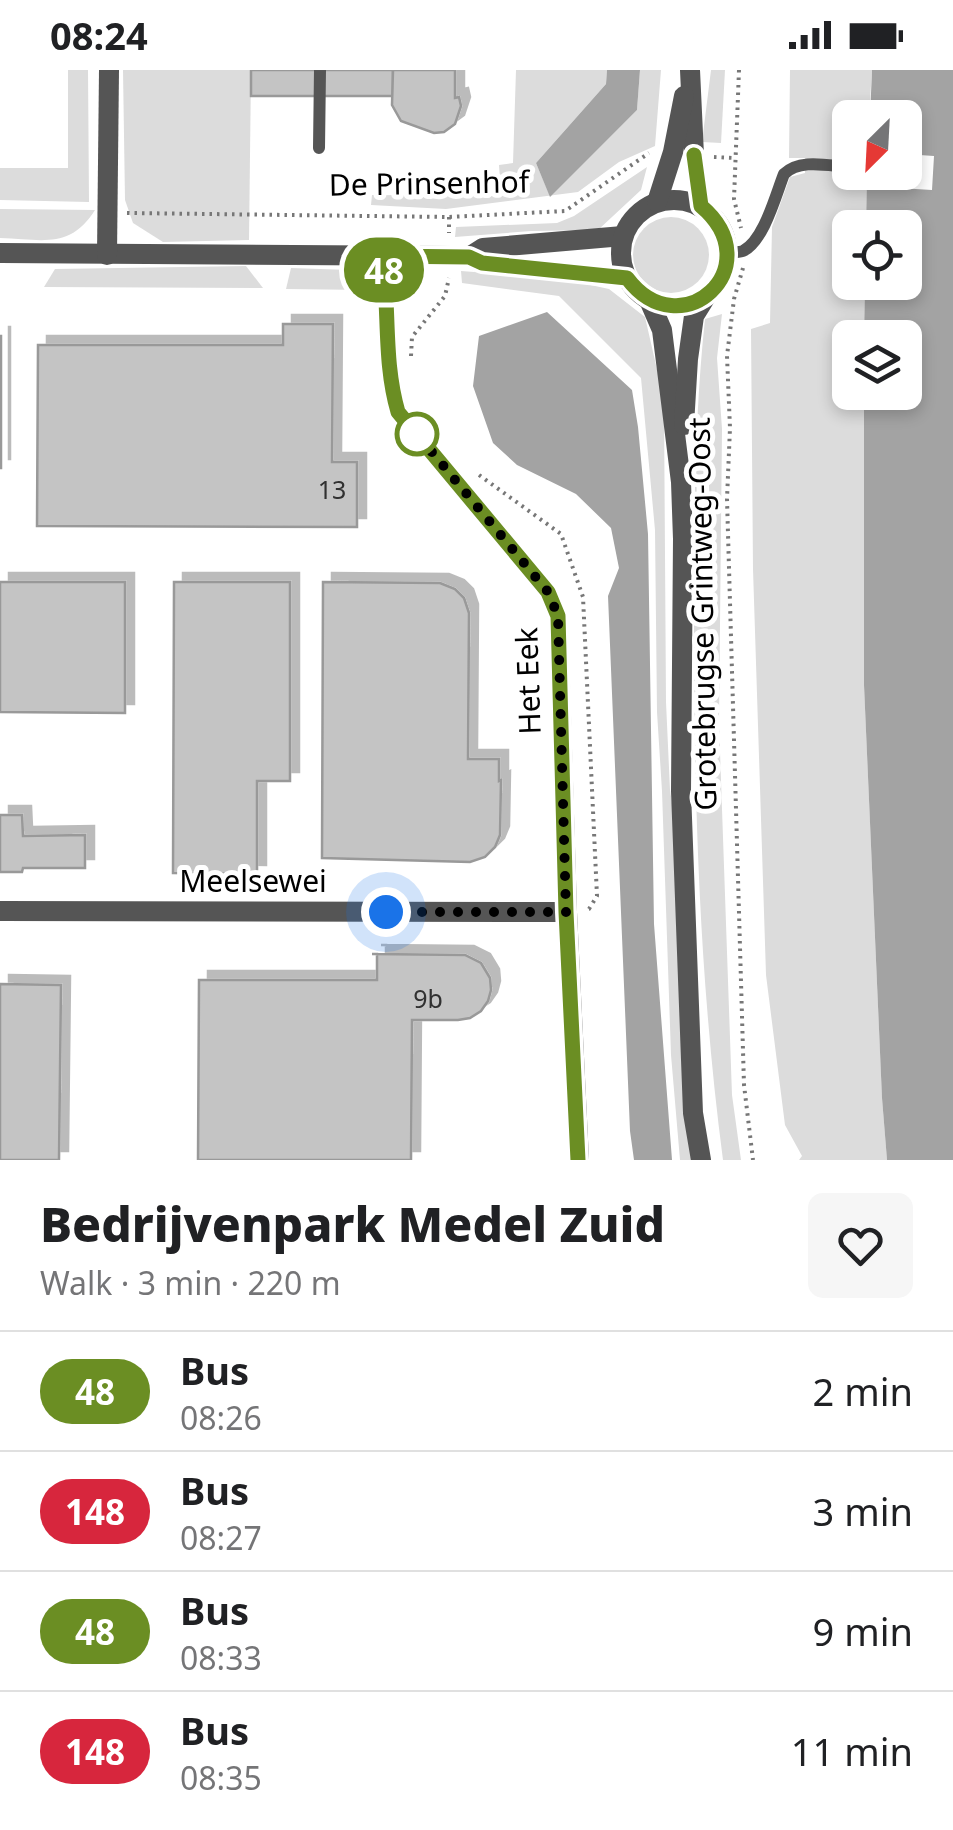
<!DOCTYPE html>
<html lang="en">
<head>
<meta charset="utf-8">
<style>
  body { margin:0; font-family:"Noto Sans",sans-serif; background:#f6f6f6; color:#202124; height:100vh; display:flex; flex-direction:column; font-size:38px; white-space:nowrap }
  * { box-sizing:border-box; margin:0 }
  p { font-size:32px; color:#757577 }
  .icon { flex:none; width:55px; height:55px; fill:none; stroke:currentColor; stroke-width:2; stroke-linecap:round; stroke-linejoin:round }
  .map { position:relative; height:1090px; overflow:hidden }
  .details { display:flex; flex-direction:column; background:#fff; flex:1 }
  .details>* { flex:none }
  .badge { padding:0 20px; border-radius:32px; font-size:35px; line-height:65px }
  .needle { width:65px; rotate:204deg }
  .tools { position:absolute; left:832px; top:30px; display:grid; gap:20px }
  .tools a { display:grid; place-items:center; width:90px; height:90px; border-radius:15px; background:#fff; box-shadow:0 5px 15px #0003; font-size:50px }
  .you { position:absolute; width:50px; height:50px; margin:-25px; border:8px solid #fff; border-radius:50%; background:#1a73e8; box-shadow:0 0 0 15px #1a73e833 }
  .map>.badge { position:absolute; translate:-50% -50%; box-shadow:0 0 0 5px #fff }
  .round { display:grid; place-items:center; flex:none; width:105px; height:105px; border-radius:15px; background:#f6f6f6 }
  .overview { display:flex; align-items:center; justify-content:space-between; height:170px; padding:0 40px }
  h1 { font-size:48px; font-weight:800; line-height:75px }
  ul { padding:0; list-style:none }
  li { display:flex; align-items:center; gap:30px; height:120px; padding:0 40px; border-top:2px solid #e0e0e0 }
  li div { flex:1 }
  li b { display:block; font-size:38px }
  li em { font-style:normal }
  li .badge { min-width:110px; font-weight:700; text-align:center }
  .status { display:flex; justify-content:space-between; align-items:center; height:70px; padding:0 50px; background:#fff; direction:ltr }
  .status svg { height:28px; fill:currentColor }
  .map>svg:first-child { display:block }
</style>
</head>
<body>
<div class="status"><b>08:24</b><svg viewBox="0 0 49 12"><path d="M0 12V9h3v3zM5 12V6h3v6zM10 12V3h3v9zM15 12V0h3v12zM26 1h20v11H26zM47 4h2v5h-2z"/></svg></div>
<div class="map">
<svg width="953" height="1090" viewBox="0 0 953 1090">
  <defs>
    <filter id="shadow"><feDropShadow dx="9" dy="-9" stdDeviation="0" flood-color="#0004"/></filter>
  </defs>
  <rect width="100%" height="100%" fill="#fff"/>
  <!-- green -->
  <g fill="#dcdcdc">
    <path d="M68,0H88L89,132L0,130V98H68Z"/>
    <path d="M123,0H251L249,170L163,172L133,153L125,130Z"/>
    <path d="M516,0H607L606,14L536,93L550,126L637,40L640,0H661L655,76L619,92L578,122L446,139L371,135L372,125L501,126L499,95L513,93Z"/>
    <path d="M711,0H725L721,73L702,72Z"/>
    <path d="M790,0H872L869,47L850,48V102L867,103L866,157L850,158V212L865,213L864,267L850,268V322L864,323V615L882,1028L887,1090H799L802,1086L785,1055L766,905L753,499L751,259L770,253L772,157L790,107L805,103V88H789Z"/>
    <path d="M647,97L641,120L598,160L531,161L455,167L456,157L557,153L574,146Z"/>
    <path d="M0,139L95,140C70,180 41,169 0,168Z"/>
    <circle cx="671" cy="185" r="38"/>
    <path d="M246,196L263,218L44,217L55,199Z"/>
    <path d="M291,198L349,200L365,220L286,219Z"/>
    <path d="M461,201L563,209L609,219L645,247L661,317L664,338L666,632L670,720L675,754L696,1090H680L671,985L662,721L657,642L655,460L641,308L559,226L462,213Z"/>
    <path d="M722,244L717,288L722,359L719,653L732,1025L741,1090H723C700,915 694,737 694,560C694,456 694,352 705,249Z"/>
  </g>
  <!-- water -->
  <g fill="#a3a3a3">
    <path d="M607,0H640L637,40L550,127L536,93L606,14Z"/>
    <path d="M872,0H953V1090H887L882,1028L864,615V323L905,322V268L864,267L865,213L905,212V158L866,157L867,103L905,102V48L870,47Z"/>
    <path d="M547,242L632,320L638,357L648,464L654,854L672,1090H634L630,1061L608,526L619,498L611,458L576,424L517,395L493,373L473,316L479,266Z"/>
  </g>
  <!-- pier -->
  <path fill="#fff" d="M905,84L934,86L932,120L899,118L900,103L905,102Z"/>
  <!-- building -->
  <g fill="#c4c4c4" stroke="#999" stroke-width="2.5" filter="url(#shadow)">
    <rect x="251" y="0" width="142" height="26"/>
    <path d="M393,0H455V28L459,27L461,36L455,54L444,62L434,63L401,51L392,35Z"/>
    <path d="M283,254H333L332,392H357V457L37,456L38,275H283Z"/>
    <rect x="0" y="266" width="1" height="132"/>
    <path d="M0,512H125V643L0,642Z"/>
    <path d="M174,512H290V711H257V804L173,803Z"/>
    <path d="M323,512L440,513L455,519L464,528L469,543L468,689H499V711L501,710L500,765L495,777L485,787L470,792L322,788Z"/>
    <path d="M0,745H22L23,766L85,765V798H23L22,802H0Z"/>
    <path d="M372,884L465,885L481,893L490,908L491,920L488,931L481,941L470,948L458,950H412L411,1090H198L199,910H377V884Z"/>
    <path d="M0,914L61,915L59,1090H0Z"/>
  </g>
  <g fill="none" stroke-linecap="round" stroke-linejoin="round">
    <!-- path -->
    <g stroke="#777" stroke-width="4" stroke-dasharray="2.5 5" stroke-linecap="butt">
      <path d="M739,0L734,129L741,158"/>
      <path d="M714,87L734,88"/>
      <path d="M127,143L449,147L565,141L649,83"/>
      <path d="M449,147V163"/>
      <path d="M743,198L734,229L727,286L730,358L727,429L744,1015L753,1090"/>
      <path d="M411,286L412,267L445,226L449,208"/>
      <path d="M479,405L561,464L583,527L597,826L589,839L586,840"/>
    </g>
    <!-- service -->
    <g stroke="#555" stroke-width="12">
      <path d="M319,78L320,0"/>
      <path d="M727,183C729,183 741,182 743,181C764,171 776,124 784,104C800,88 829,96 850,97"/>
    </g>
    <!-- minor -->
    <g stroke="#555" stroke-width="20">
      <path d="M0,183L450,186L469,187L481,193L627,208"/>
      <path d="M107,185L109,0"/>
      <path d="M382,186C390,238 383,291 398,342L548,522L558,547L567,842L579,1090"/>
      <path d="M469,187L483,178L623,166"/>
      <path d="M0,841L567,842"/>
    </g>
    <!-- tertiary -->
    <g stroke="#555" stroke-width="20">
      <path d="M690,0L694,85L701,136"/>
      <circle cx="674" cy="183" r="53"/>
      <path d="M657,132L673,82L684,26"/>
      <path d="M649,230L662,260L681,412L683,469L681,721L693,1043L701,1090"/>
      <path d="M684,355L688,289L694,246L707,225"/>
    </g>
  </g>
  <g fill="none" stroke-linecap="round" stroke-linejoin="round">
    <defs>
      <path id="line" d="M578,1090L566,842L558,546L548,522L398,342C383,291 390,238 382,186L469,187L482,193L627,208C681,280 772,196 701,136L694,85"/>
    </defs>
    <!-- line casing -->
    <use href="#line" stroke="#fff" stroke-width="22"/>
    <!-- line -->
    <use href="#line" stroke="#6b8e23" stroke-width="15"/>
    <!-- walk -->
    <path stroke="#000" stroke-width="10" stroke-dasharray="0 18" d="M386,842H566L558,546L548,522L417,364"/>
  </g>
  <!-- markers -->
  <circle fill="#fff" stroke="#6b8e23" stroke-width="5" cx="417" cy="364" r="20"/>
  <g text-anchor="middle" stroke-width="10" stroke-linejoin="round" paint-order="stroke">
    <!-- number labels -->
    <g font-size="25" fill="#313131">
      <text x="332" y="429">13</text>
      <text x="428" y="938">9b</text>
    </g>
    <!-- street labels -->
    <g font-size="30" fill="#000" stroke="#fff">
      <text transform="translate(429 114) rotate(-1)" y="10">De Prinsenhof</text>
      <text transform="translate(703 544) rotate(-91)" y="10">Grotebrugse Grintweg-Oost</text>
      <text transform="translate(529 611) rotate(-92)" y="10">Het Eek</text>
      <text x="253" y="822">Meelsewei</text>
    </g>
  </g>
</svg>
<div class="tools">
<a><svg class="needle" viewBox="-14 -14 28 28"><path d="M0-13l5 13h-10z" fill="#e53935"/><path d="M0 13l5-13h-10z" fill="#757577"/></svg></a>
<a><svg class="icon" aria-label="locate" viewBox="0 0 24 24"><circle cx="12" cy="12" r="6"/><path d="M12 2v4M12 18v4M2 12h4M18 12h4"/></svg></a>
<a><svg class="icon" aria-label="layers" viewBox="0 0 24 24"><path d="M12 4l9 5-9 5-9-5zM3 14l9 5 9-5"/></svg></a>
</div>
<div class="you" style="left:386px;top:842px"></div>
<b class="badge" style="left:384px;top:200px;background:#6b8e23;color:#fff">48</b>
</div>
<section class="details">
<div class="overview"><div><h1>Bedrijvenpark Medel Zuid</h1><p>Walk · 3 min · 220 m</p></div><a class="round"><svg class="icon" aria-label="heart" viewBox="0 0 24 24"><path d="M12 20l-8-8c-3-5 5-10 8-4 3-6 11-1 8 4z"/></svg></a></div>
<ul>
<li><span class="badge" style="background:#6b8e23;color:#fff">48</span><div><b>Bus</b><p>08:26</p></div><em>2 min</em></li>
<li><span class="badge" style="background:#d7263d;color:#fff">148</span><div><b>Bus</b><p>08:27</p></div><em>3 min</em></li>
<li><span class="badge" style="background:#6b8e23;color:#fff">48</span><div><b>Bus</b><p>08:33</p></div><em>9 min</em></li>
<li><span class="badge" style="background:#d7263d;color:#fff">148</span><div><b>Bus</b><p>08:35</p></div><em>11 min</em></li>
</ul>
</section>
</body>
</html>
